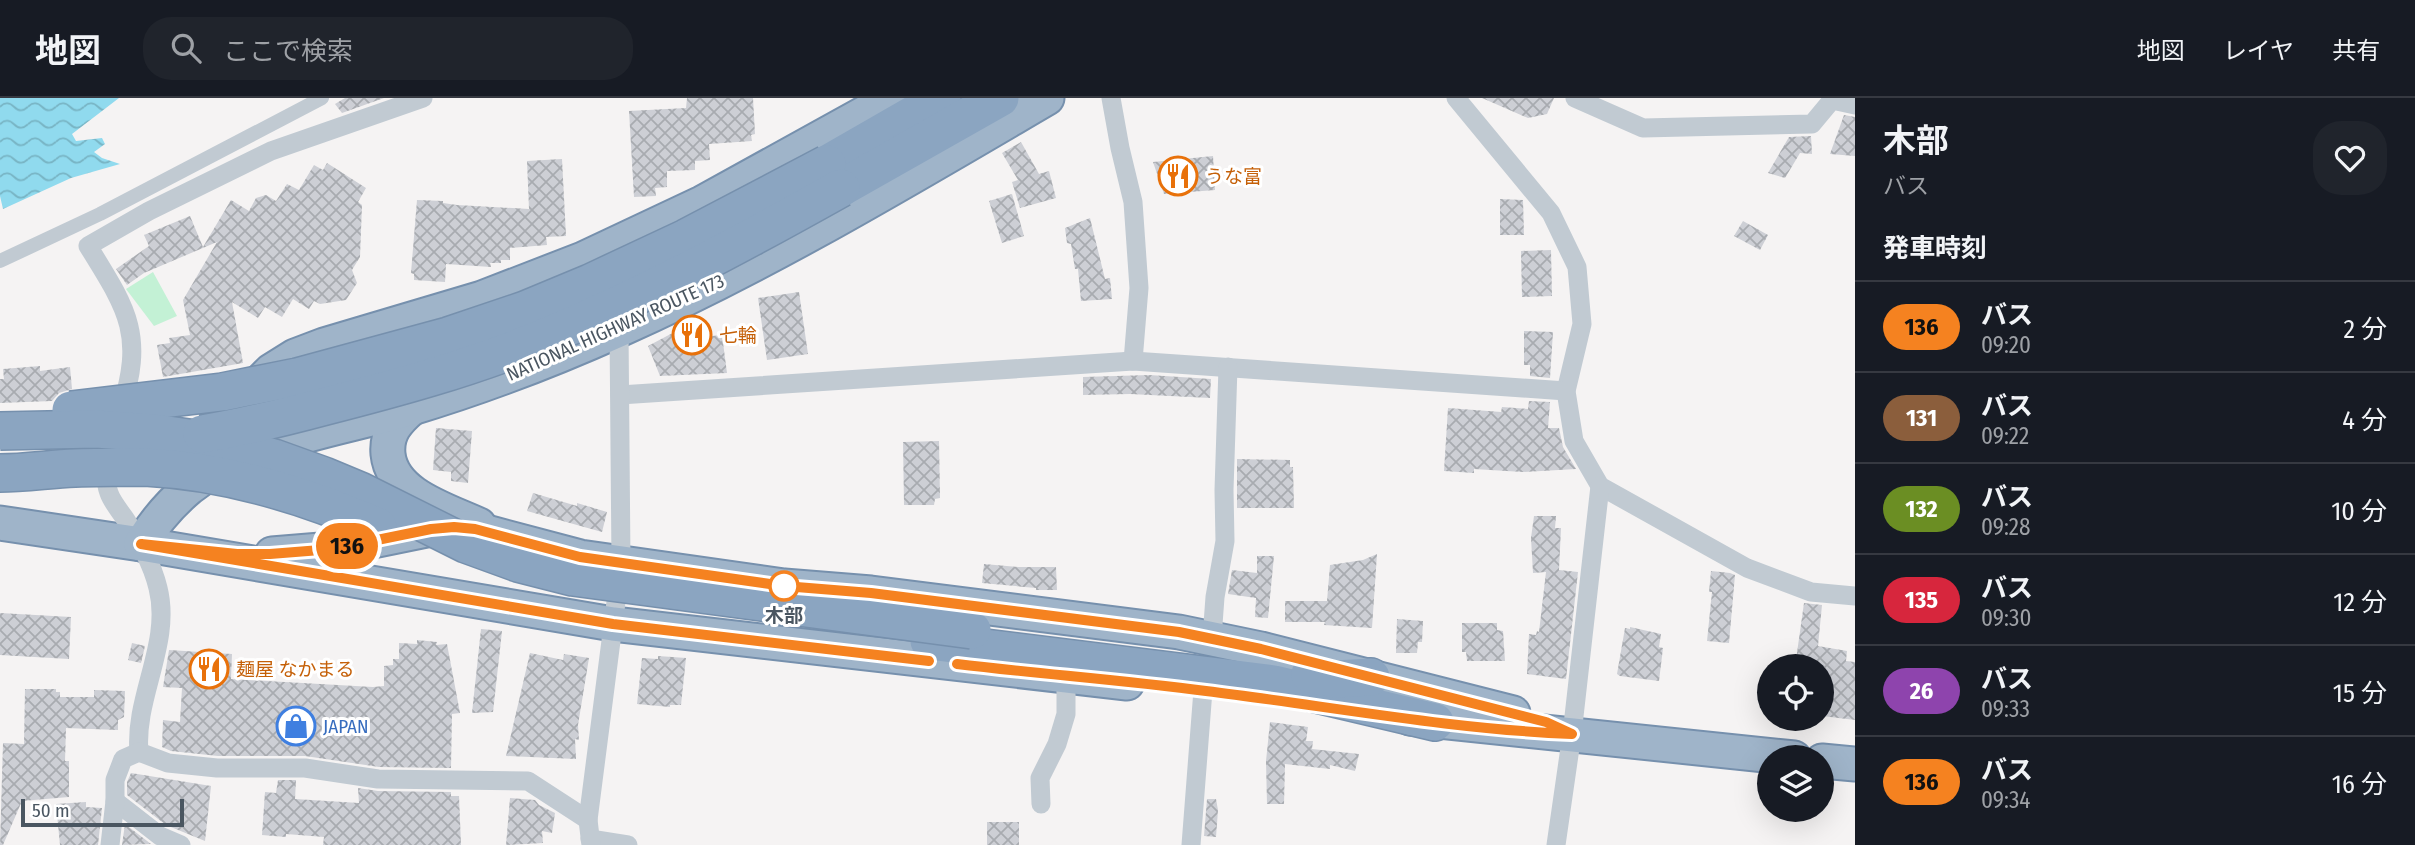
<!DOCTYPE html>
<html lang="ja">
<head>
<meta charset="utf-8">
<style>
  body { margin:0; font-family:"Fira Sans Condensed","Noto Sans JP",sans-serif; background:#20242c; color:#f1f3f6; height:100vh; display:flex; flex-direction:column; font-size:26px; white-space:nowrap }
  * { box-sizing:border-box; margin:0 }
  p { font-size:23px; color:#9ea1a6 }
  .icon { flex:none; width:38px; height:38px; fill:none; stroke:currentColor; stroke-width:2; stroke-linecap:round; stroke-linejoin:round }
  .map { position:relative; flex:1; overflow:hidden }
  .drawer { display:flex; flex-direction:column; background:#171b24; width:560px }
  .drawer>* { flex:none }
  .badge { padding:0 14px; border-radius:23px; font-size:24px; line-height:46px }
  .fabs { position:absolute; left:1757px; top:556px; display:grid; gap:14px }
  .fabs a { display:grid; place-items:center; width:77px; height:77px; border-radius:50%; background:#171b24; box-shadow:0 7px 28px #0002; font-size:35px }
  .scale { position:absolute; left:21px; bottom:18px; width:163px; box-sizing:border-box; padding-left:7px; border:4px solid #4a5661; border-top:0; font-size:19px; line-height:24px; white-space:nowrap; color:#4a5661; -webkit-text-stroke:5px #fff; paint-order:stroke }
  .map>.badge { position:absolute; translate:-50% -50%; box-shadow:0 0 0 4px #fff }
  h2 { padding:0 28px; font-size:26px; line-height:63px }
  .round { display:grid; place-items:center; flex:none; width:74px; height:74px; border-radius:28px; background:#20242c }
  .head { display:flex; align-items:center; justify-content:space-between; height:119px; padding:0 28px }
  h1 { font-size:33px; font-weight:700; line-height:52px }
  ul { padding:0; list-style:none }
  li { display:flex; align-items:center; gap:21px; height:91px; padding:0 28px; border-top:2px solid #363941 }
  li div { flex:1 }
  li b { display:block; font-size:26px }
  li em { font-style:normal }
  li .badge { min-width:77px; font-weight:700; text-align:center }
  header { display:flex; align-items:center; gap:42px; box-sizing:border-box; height:98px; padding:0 35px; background:#171b24; border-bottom:2px solid #363941 }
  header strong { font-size:33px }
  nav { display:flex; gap:38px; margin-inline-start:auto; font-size:24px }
  .search { width:490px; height:63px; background:#20242c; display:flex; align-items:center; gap:18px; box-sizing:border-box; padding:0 24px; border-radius:28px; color:#9ea1a6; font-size:26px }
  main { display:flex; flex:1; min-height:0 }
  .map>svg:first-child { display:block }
</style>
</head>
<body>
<header>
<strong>地図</strong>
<div class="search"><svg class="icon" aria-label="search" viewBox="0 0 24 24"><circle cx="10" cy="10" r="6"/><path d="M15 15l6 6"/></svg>ここで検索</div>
<nav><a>地図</a><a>レイヤ</a><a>共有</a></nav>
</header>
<main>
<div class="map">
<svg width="1855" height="747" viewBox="0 0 1855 747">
  <defs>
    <pattern id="water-waves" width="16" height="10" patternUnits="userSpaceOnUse" patternTransform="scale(1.75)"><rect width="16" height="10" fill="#90daee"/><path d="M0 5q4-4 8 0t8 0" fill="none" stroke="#78b4c4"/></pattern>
    <pattern id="building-cross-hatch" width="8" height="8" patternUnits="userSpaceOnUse" patternTransform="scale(1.75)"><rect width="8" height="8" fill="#cdcfd5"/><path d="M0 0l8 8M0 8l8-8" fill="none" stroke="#a8abb0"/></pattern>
  </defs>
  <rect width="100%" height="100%" fill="#f5f3f3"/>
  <!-- green -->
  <path fill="#c3f1d5" d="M153,174L177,218L154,228L126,191Z"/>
  <!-- water -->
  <path fill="url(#water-waves)" d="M0,0H119L72,36L76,43L102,40L105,46L94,54L102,60L120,66L71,80L3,111L0,98Z"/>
  <!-- building -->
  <g fill="url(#building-cross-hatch)">
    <path d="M345,0H384L342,15L335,6Z"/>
    <path d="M687,0H753L755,36L751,37L752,43L709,46L710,62L695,63V72L667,73V89L655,90L656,98L634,99L629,13L686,10Z"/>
    <path d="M1482,0H1554L1547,16L1528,20Z"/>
    <path d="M1844,17L1855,19V58L1830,56Z"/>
    <path d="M1811,38L1812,56L1800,55L1785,80L1768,75L1789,39Z"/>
    <path d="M1021,44L1039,76L1049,73L1056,100L1020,110L1012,84L1018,82L1002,55Z"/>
    <path d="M1213,58L1215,92L1164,96L1153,64Z"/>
    <path d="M562,61L566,138L546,139L547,147L510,150V162H501V165H490L491,169L446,166L445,184L414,182V176L411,175L417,102L443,103V105L457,107L529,111L527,63Z"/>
    <path d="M327,65L366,90L358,104L362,107L360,159L352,172L357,185L346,202L320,206L314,203L309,211L293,201L282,219L265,209L258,220L232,204L243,265L163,279L157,247L170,245L169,240L190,237L183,202L217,144L144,175L127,187L116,171L149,148L144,137L190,118L203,149L231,102L249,113L256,100L266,97L276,103L287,86L299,92L314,67L323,72Z"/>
    <path d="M1012,96L1024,138L1002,145L989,103Z"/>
    <path d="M1500,101L1523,102L1524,137H1500Z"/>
    <path d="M1090,120L1105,181L1110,180L1112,201L1081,203L1078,171H1075L1071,146L1067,145L1065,130Z"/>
    <path d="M1743,123L1768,137L1760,152L1734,138Z"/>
    <path d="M1551,152L1552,198L1522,199L1521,153Z"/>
    <path d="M799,194L808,256L767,262L758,200Z"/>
    <path d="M701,220L712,238L722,237L727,275L660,278L648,248Z"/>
    <path d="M1524,233L1553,234L1550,280L1530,278V267H1524Z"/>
    <path d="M40,268V273L70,269L72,291L59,295L52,303L0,305V281H4L3,271Z"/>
    <path d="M1149,277L1211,281L1210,300L1130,296L1083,297V279Z"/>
    <path d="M1529,303L1550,304L1548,330H1559L1563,349L1576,371L1523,374L1474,371V375L1444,373L1448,310L1501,314L1502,309L1528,311Z"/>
    <path d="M436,330L472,333L468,385L451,383V374L433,372Z"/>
    <path d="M939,343L940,400L935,401L934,407H904L903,344Z"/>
    <path d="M1237,361L1290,362V369H1293L1294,410H1237Z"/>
    <path d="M533,395L577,408V405L607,414L602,434L527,413Z"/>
    <path d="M1534,418H1556L1555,430H1561L1559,472L1578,474L1566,581L1527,576L1529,536L1536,537L1537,533L1539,534L1546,474L1533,475L1531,440Z"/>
    <path d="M1377,456L1372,530L1324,527L1325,524H1285V503H1327L1330,467L1363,462Z"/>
    <path d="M1257,458H1274L1268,520L1255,519L1256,500L1228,496L1232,472L1257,475Z"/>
    <path d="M984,466L1018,469H1056L1057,492H1036V490L982,485Z"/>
    <path d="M1711,473L1730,475L1735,477L1729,545L1707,543L1712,494H1709Z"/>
    <path d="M1804,505L1822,507L1818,548L1847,553L1846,563L1855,564V622L1822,618V594L1825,569H1795Z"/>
    <path d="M0,515L71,519L69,561L0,557Z"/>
    <path d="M1397,521L1423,523L1422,544H1418L1417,555H1396Z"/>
    <path d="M1462,525H1497V532L1503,533L1505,563H1467L1466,554H1462Z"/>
    <path d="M1630,529L1661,536L1659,549L1663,550L1659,583L1620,578L1617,576L1625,530L1630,531Z"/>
    <path d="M481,531L502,533L493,614L472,615Z"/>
    <path d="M417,542L437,544L436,547L447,546L460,615L452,616L451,670L379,669L305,658H218L171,653L162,649L163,622L180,624L182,590L163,589L169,552L232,556L231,581L373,589L384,588V568L393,567V561H399V545L417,546Z"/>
    <path d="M132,545L145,548L141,565L128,562Z"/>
    <path d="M530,555L563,562L564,556L589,560L578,627L579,642L575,641L576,661L506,658Z"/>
    <path d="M658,558L686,560L681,607H670V609L637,606L642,560L658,561Z"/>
    <path d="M25,591H56V594H60V599H94V592L125,593L124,619L118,622V632L66,630L65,663H69V699L22,703L3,747H0L3,645L24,646Z"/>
    <path d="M1270,624L1308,629L1306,643H1313L1312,651L1359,656L1355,673L1330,667V671L1285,666L1284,706H1267L1266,663Z"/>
    <path d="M131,675L211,688L205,743L166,727L127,697V684Z"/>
    <path d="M278,682H296L295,701L359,705L358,690L378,693L451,694V698H459L461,747H323L324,739L286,736V739L262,737L265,694L276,695Z"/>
    <path d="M510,700L535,702L539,707L555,715L552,735L542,733L543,745L506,747Z"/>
    <path d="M1207,701H1216L1218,712L1216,739L1204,738Z"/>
    <path d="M86,704V709L102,710L98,747H60L56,706Z"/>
    <rect x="987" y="724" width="32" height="23"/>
    <path d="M125,726L151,746L122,747Z"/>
  </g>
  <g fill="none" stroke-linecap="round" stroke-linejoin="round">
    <defs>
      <g id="trunk">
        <path d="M255,289L271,273L295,258L324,247L482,200L583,161L702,105L892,0"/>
        <path d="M412,310C397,323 386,335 388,356C392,397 447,412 479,427"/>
        <path d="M0,425L141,446L613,526L1127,585"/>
        <path d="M141,446C154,425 170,406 189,390C250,342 339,332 412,310C482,289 552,262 619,232C767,166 907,82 1047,0"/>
        <path d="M272,456L333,451L431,431L454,429L475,431L580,459L784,488L871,495L1179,534L1261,551L1513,615"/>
        <path d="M1410,620L1794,660"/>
        <path d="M1822,663L1855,666"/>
      </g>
      <g id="motorway">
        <path d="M827,66L942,0"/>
        <path d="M841,90L1000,0"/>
        <path d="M929,543L1274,586L1435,624"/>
        <path d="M1310,576L1335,581L1371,579"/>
      </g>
    </defs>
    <!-- trunk casing -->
    <use href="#trunk" stroke="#7690ad" stroke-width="37"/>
    <!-- motorway casing -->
    <use href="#motorway" stroke="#7690ad" stroke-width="40"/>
    <!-- pedestrian -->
    <path stroke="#c1cad2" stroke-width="14" d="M0,163L100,116L322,0"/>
    <!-- minor -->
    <g stroke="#c1cad2" stroke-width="19">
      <path d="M1111,0L1120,50L1133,104L1139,190L1133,263"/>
      <path d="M1456,0L1551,115L1577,169L1582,226L1566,293L1574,343L1600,388L1747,470L1811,494L1855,498"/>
      <path d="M1575,0L1643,30L1812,26L1832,2L1855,7"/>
      <path d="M620,297L1133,263L1566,293"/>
      <path d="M121,311C145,236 127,211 88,148L149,113L271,53L423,0"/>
      <path d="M106,363C105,374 105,384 109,395C112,404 120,413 126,422C139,443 152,465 158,490C172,545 134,599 139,654"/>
      <path d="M1212,540L1215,499L1225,443L1224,392L1228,269"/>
      <path d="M115,703L160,738L181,747"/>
      <path d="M1041,706L1040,680L1057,646L1066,616V579"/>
      <path d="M590,741L628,747"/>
      <path d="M110,747L115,703V682L123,661L139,654L168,665L217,670H305L378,681L528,683L588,722"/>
      <path d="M591,747L588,722L621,465L619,232"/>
      <path d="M1191,747L1203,592"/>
      <path d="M1556,747L1572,636L1600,388"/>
    </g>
    <!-- trunk -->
    <use href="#trunk" stroke="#9fb4c9" stroke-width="33"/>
    <!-- motorway -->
    <use href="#motorway" stroke="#8ba5c1" stroke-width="37"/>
    <defs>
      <g id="motorway-bridge">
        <path d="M71,312L222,294L297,279L448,238L525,212L590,185L686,140L827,66"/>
        <path d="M0,333L96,331L154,335L216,344L274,360L324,378L360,393L466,446L518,465L573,479L972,532"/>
        <path d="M202,336C244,329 285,319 326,308C396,290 466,271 533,244C639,201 741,146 841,90"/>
        <path d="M0,375C25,375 50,371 75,370C98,369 122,369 145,369C225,373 305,397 378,429"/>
      </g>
    </defs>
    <!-- motorway-bridge casing -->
    <use href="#motorway-bridge" stroke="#7690ad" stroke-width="40" stroke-linecap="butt"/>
    <!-- motorway-bridge -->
    <use href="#motorway-bridge" stroke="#8ba5c1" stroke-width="37"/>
  </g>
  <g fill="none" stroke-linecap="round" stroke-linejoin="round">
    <defs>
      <path id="line" d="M929,563L613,526L141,446L237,456H270L333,451L431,431L454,429L475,431L580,459L784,488L871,495L1179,534L1261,551L1546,624L1572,636C1449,631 1328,608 1206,593C1123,582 1040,576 957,566"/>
    </defs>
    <!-- line casing -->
    <use href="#line" stroke="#fff" stroke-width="16"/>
    <!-- line -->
    <use href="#line" stroke="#f58220" stroke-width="10"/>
  </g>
  <!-- icons -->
  <defs>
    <symbol id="restaurant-ring" viewBox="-11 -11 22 22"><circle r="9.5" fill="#fff" stroke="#e8710a" stroke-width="1.5"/><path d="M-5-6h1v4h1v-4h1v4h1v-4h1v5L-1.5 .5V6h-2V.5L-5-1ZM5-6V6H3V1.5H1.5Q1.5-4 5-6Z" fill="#e8710a"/></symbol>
    <symbol id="shop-ring" viewBox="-11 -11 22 22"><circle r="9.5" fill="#fff" stroke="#3f7fe0" stroke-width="1.5"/><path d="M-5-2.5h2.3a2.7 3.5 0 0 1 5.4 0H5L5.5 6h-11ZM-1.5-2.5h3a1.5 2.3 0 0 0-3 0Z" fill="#3f7fe0"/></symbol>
  </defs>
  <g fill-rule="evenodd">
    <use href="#restaurant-ring" x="1156" y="56" width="44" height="44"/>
    <use href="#restaurant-ring" x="670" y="215" width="44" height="44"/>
    <use href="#restaurant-ring" x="187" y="549" width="44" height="44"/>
    <use href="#shop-ring" x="274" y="606" width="44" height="44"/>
  </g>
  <!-- markers -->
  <circle fill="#fff" stroke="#f58220" stroke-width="3.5" cx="784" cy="488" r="14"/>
  <g text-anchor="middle" stroke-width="6" stroke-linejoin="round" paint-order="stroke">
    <!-- food labels -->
    <g font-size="19" fill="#c56008" stroke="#fff" text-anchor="start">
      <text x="1205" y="85">うな富</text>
      <text x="719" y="244">七輪</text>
      <text x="236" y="578">麺屋 なかまる</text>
    </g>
    <!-- street labels -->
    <g font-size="19" fill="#4a5661" stroke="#fff">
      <text transform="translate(615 229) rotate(-24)" y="7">NATIONAL HIGHWAY ROUTE 173</text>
    </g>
    <!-- stop labels -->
    <g font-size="19" font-weight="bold" fill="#4a5661" stroke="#fff">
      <text x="784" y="524">木部</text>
    </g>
    <!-- shop labels -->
    <g font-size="19" fill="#366cbe" stroke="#fff" text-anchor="start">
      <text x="323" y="635">JAPAN</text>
    </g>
  </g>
</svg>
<div class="fabs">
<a><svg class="icon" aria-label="locate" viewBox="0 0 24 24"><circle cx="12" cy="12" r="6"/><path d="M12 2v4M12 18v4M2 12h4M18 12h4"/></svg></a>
<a><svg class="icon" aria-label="layers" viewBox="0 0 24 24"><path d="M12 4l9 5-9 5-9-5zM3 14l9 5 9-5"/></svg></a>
</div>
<div class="scale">50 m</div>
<b class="badge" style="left:347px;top:448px;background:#f58220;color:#111">136</b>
</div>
<section class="drawer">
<div class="head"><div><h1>木部</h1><p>バス</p></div><a class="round"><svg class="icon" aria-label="heart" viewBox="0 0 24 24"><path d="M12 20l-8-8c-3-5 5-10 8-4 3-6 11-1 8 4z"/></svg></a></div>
<h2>発車時刻</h2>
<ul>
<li><span class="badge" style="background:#f58220;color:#111">136</span><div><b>バス</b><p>09:20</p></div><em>2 分</em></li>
<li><span class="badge" style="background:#8b5e3c;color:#fff">131</span><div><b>バス</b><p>09:22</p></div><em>4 分</em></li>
<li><span class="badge" style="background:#6b8e23;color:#fff">132</span><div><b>バス</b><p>09:28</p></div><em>10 分</em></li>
<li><span class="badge" style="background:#d7263d;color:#fff">135</span><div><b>バス</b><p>09:30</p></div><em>12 分</em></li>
<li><span class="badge" style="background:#8e44ad;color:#fff">26</span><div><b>バス</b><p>09:33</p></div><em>15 分</em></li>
<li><span class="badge" style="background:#f58220;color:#111">136</span><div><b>バス</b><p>09:34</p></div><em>16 分</em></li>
</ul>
</section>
</main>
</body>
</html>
